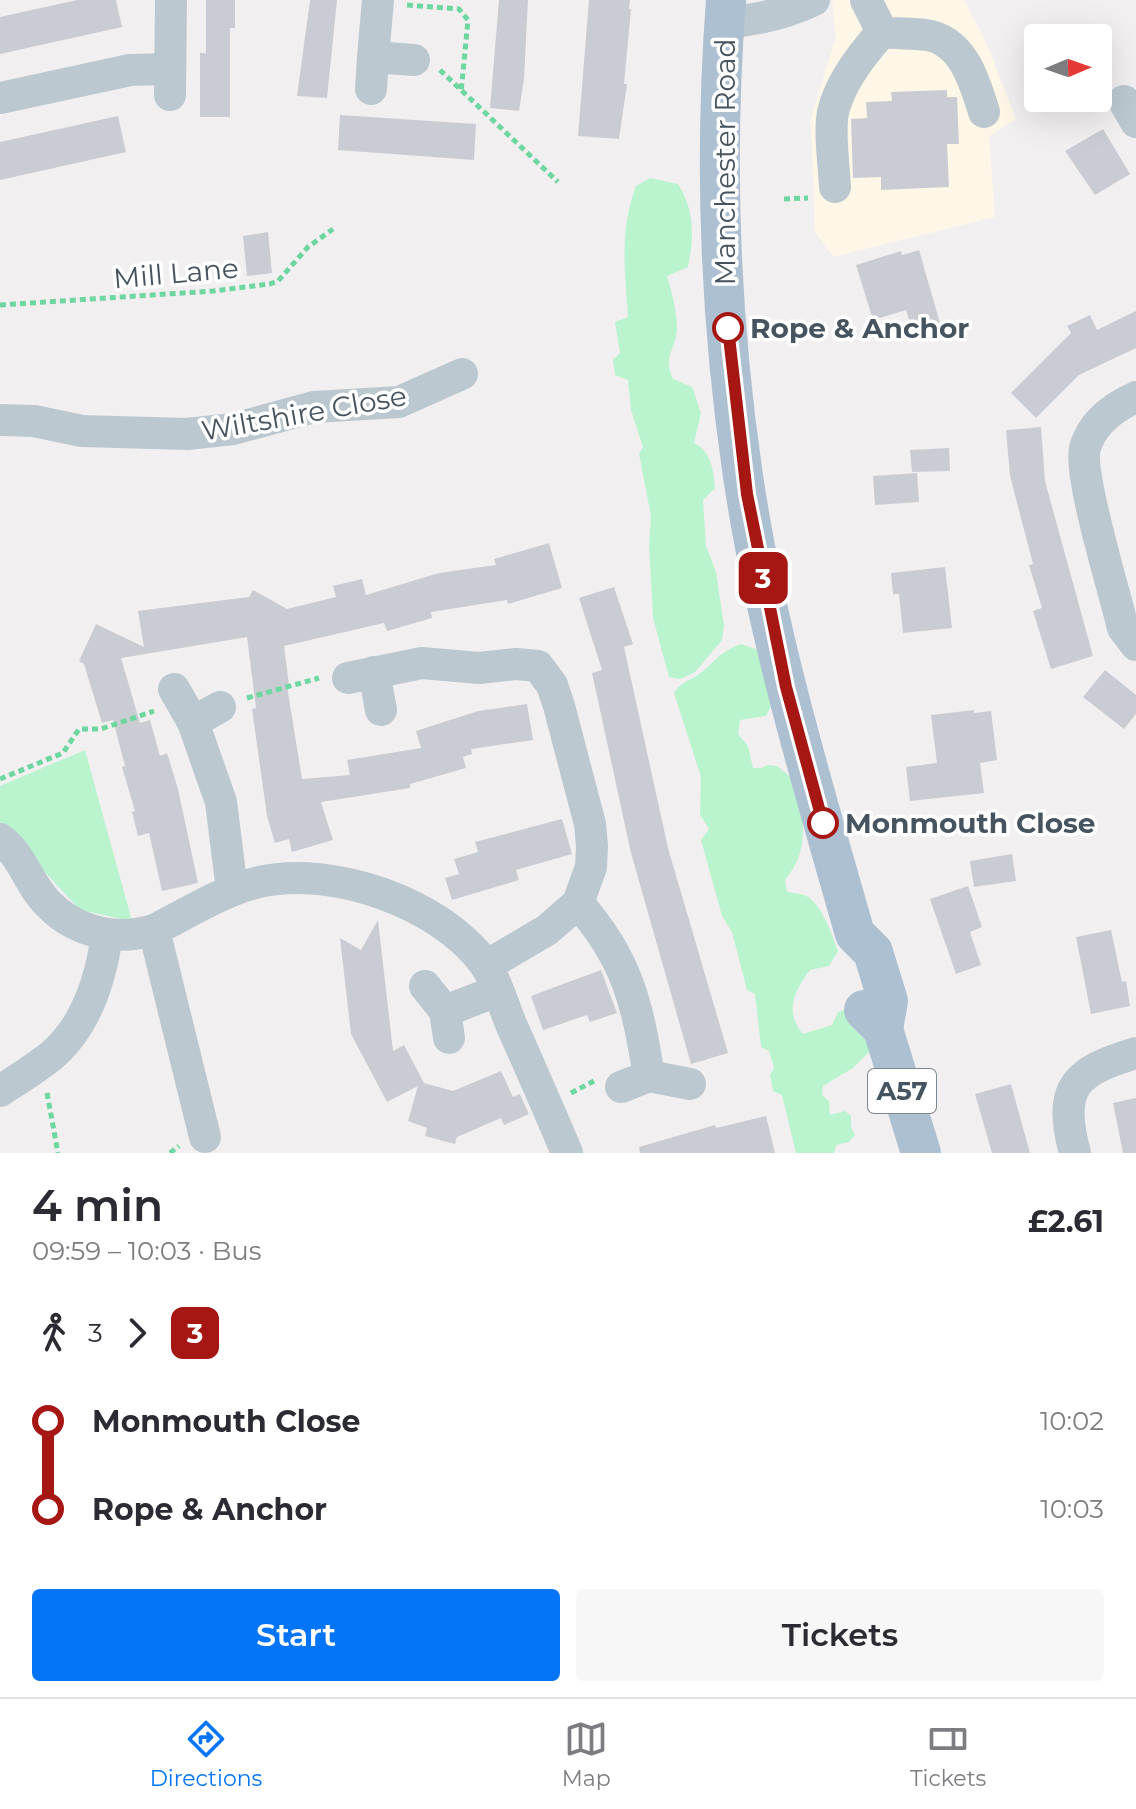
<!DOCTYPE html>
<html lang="en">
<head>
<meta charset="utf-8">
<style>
  body { margin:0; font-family:Montserrat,sans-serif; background:#f7f7f7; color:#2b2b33; height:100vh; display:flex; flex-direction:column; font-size:30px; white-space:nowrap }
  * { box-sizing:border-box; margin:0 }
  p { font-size:26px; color:#7c7c81 }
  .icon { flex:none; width:44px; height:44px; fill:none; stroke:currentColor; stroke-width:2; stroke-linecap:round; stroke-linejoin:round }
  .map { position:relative; height:1153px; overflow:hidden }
  .sheet { display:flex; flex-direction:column; background:#fff; flex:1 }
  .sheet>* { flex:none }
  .badge { padding:0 16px; border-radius:12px; font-size:28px; line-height:52px }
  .needle { width:52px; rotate:88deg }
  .controls { position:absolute; left:1024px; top:24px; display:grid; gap:16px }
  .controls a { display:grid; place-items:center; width:88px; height:88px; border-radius:8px; background:#fff; box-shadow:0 8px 32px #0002; font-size:40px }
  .map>.badge { position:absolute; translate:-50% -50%; box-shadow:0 0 0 4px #fff }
  .legs { display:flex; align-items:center; gap:12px; height:88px; padding:0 32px; font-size:26px }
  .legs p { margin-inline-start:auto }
  .overview { display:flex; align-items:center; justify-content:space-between; height:136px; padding:0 32px }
  h1 { font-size:44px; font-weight:600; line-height:60px }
  .cta { display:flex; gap:16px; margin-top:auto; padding:16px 32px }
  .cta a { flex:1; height:92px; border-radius:8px; background:#0575f7; color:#fff; font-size:32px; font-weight:600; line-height:92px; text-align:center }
  .cta a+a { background:#f7f7f7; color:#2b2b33 }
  ul { padding:0 32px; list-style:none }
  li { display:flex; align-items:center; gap:28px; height:88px; font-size:30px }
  li i { display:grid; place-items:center; width:12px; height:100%; margin:0 10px; background:currentColor }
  li i::after { content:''; width:20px; height:20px; margin:-10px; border:6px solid; border-radius:50%; background:#fff }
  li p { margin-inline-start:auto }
  li:first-child i { background:linear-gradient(#0000 50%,currentColor 0) }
  li:last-child i { background:linear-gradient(currentColor 50%,#0000 0) }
  .tabs { display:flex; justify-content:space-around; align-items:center; height:112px; border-top:2px solid #e1e1e2; background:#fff; font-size:22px; color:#7c7c81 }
  .tabs a { display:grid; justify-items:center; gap:4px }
  .tabs .active { color:#0575f7 }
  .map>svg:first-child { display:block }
</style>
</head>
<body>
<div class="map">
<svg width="1136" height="1153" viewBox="0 0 1136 1153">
  <rect width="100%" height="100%" fill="#f2eff0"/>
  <!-- commercial -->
  <path fill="#fef7e8" d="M832,0H964L985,40L1016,119L989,136L995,217L833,257L815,232L811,118L836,37Z"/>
  <!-- green -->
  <g fill="#baf4cf">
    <path d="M650,178L678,184C695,210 694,238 688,267L667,276C672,293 677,311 677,329C676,350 662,356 673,379L692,387L701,413L694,443C711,451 714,471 715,488L703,500L706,546L716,572L724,626L722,640L695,672L680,679L669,677L653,618L649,545L651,516L639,454L643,447L631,410L628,380L615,375L613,360L620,353L615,322L628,317C625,270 619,232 636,186Z"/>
    <path d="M741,644L761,651L773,702L766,716L740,720L738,734L748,746L753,768H762L767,765L777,766L796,781C802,820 812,847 785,880L787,892C793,893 801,893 806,896C821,903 833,936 838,951L829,966L810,970C794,991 784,1012 803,1034L832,1025L838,1012L854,1008L870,1051L853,1068L823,1086L822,1095L829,1101L830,1115L845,1111L851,1116V1127L855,1135L849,1142L836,1145L834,1153H796L782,1095L773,1091L770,1075L774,1068L769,1051L761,1047L755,994L747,990L732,932L722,916L701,840L709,829L700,815L701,777L674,693C680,682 690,681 699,674C718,660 716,654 741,644Z"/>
    <path d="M85,750L132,921L80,910L0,824V786Z"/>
  </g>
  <!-- building -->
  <g fill="#c9cdd3">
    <path d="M77,0H116L122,27L0,54V17Z"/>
    <path d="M206,0H235V28H230V117H200V53H206Z"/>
    <path d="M310,0H337L327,98L297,96Z"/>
    <path d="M499,0H528L524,79L519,111L490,108Z"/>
    <path d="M589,0H630L629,9H631L624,84H627L619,139L578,136Z"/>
    <path d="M947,90V97H957L959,144H947L949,187L881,190V177L853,178L851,119L867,118L866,102L892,101L891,92Z"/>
    <path d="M340,115L476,124L474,160L338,150Z"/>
    <path d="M118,116L126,152L0,180V142Z"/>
    <path d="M1103,129L1130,174L1095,195L1065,151Z"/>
    <path d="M268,232L272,273L247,276L243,236Z"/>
    <path d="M919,250L942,330L915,339L906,310L873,320L856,265L901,251L902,255Z"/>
    <path d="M1136,311V348L1079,375L1036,418L1011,393L1071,333L1067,326L1090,315L1097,330Z"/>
    <path d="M1041,427L1045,481L1093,656L1051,669L1033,611L1042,608L1029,565L1033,564L1010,476L1006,430Z"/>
    <path d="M949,448L950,471L912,472L910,450Z"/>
    <path d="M917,473L919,502L875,505L873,476Z"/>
    <path d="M549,543L562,588L508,604L507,600L431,612L432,618L387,631L384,623L284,646L289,685L287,686L302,779L350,775L347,760L421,748L416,731L478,711L527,704L533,740L471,749L472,754L463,757L466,768L410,784V788L321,802L333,840L292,852L289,839L275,843L267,816L252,709L256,708L247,637L121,658L140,723L150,720L160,756L167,753L178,789L198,883L162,891L149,833L138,836L132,812L135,811L122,767L125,766L113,720L102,723L84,664L79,661L96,624L144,647L138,611L249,597L253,590L287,609L336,597L333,586L362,579L366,595L439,573L496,565L494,559Z"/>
    <path d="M945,567L952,628L903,633L899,594H893L891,573Z"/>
    <path d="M614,587L633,644L624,647L668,848L728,1053L691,1064L631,853L592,673L602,670L579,598Z"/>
    <path d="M1105,670L1136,695V714L1124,729L1083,697Z"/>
    <path d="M974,710V713L991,711L997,760L980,763L984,793L910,801L906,767L937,763L931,715Z"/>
    <path d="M562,819L572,854L516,870L519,880L452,900L445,878L459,874L454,859L478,852L475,842Z"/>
    <path d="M1012,854L1016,881L974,887L970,861Z"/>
    <path d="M968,886L982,927L970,932L981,965L956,974L930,899Z"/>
    <path d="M378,920L393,1051L404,1045L424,1083L453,1091L501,1071L513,1097L520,1094L529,1114L504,1125L501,1118L457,1137L455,1144L425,1136L427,1128L408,1121L418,1086L387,1102L351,1034L340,938L361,950Z"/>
    <path d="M1111,930L1122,982L1126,981L1130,1006L1091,1014L1076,937Z"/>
    <path d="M601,970L617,1013L590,1022L587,1015L543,1030L531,996Z"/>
    <path d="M1011,1084L1030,1153H992L975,1094Z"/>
    <path d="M1136,1098V1153H1123L1113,1103Z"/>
    <path d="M766,1116L775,1153H640L639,1147L715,1125L716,1128Z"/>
  </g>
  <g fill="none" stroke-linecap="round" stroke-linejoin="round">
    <!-- path -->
    <g stroke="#6ed6a0" stroke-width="5" stroke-dasharray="6 4" stroke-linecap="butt">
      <path d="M407,5L459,9L468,20L461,93"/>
      <path d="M440,70L558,182"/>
      <path d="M784,199L808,198"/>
      <path d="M0,305L213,291L270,284L278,281L308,247L333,229"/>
      <path d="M247,698L319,678"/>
      <path d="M0,779L63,753L79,729H101L154,711"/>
      <path d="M47,1093L58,1153"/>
      <path d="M571,1093L594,1081"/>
      <path d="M170,1153L179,1146"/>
    </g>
    <!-- minor -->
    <g stroke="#bcc8d0" stroke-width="32">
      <path d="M866,0L882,32C896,34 911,33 926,35C963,40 975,82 984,112"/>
      <path d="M725,23C756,20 785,14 814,0"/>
      <path d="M373,57L378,0"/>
      <path d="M371,89L373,57L414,60"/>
      <path d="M170,95L171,0"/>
      <path d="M0,98L130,70L170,69"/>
      <path d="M1124,101L1136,122"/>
      <path d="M835,187C834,165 829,133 833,112C840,82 862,54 882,32"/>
      <path d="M1136,397C1114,407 1092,423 1085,448C1078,475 1115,593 1123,628L1136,645"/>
      <path d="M0,420L34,421L82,431L187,434L233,429L314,407L399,402L462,374"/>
      <path d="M374,672L381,710"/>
      <path d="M348,678L422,663L479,668L516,664L538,666L552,685L559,706L590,824L592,846L591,867L578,903C628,960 637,1003 649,1076"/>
      <path d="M174,689L193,722L220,707"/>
      <path d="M193,722L221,802L232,890"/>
      <path d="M0,839C18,852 25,872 37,890C64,929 110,943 154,930C188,913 222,891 259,882C332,865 440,903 484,963C497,981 503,1005 511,1024C530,1067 549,1110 567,1153"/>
      <path d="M154,930L205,1137"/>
      <path d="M486,966L547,930L578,903"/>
      <path d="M425,986L445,1011L449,1038"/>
      <path d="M445,1011L497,991"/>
      <path d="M621,1087L649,1076L690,1084"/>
      <path d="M0,1091C17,1080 35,1069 51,1056C87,1026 101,978 107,935"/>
      <path d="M1075,1153C1057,1087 1075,1071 1136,1053"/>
    </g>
    <!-- major -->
    <g stroke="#adc0d1" stroke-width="40">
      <path d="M726,0C714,157 720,320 743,476C766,632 812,783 855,934L873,952L888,1001L883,1029"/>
      <path d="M864,1010L883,1029L921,1153"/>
    </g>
  </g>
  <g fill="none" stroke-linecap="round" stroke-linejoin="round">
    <defs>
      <path id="line-1" d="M728,328L747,494L786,687L823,823"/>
    </defs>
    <!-- line-1 casing -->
    <use href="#line-1" stroke="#fff" stroke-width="18"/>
    <!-- line-1 -->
    <use href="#line-1" stroke="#a61612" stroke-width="12"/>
  </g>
  <!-- markers -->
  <g fill="#fff" stroke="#a61612" stroke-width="4">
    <circle cx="728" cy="328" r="14"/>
    <circle cx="823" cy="823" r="14"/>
  </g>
  <g text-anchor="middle" stroke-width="7" stroke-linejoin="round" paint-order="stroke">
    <!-- shield labels -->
    <rect fill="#fff" stroke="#7d878f" stroke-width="2" x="868" y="1069" width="68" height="44" rx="6"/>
    <g font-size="26" font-weight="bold" fill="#45545f">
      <text x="902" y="1100">A57</text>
    </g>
    <!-- street labels -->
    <g font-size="28" fill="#45545f" stroke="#fff">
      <text transform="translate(725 162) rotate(-90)" y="10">Manchester Road</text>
      <text transform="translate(176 273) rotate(-5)" y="10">Mill Lane</text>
      <text transform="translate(304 413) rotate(-10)" y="10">Wiltshire Close</text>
    </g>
    <!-- stop labels -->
    <g font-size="28" font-weight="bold" fill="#45545f" stroke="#fff" text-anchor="start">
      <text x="750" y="338">Rope &amp; Anchor</text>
      <text x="845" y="833">Monmouth Close</text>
    </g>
  </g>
</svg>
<div class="controls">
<a><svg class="needle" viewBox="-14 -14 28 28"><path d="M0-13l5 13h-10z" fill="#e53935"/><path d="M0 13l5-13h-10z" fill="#7c7c81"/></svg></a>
</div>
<b class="badge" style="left:763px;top:578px;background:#a61612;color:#fff">3</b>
</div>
<section class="sheet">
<div class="overview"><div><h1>4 min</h1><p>09:59 – 10:03 · Bus</p></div><b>£2.61</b></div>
<div class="legs"><svg class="icon" aria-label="walk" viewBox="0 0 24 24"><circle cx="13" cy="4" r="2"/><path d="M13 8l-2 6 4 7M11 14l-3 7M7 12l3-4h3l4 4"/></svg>3<svg class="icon" aria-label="forward" viewBox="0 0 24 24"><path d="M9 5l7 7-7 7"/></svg><b class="badge" style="background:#a61612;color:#fff">3</b></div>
<ul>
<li><i style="color:#a61612"></i><b>Monmouth Close</b><p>10:02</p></li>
<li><i style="color:#a61612"></i><b>Rope &amp; Anchor</b><p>10:03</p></li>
</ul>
<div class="cta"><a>Start</a><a>Tickets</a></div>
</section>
<nav class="tabs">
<a class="active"><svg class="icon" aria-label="directions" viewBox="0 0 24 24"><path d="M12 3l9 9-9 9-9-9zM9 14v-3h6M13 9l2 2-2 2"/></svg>Directions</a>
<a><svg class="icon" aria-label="map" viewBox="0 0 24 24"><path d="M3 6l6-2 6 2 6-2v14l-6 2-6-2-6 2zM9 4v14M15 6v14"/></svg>Map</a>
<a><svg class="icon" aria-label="tickets" viewBox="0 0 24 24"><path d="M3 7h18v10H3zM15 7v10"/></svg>Tickets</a>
</nav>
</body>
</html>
